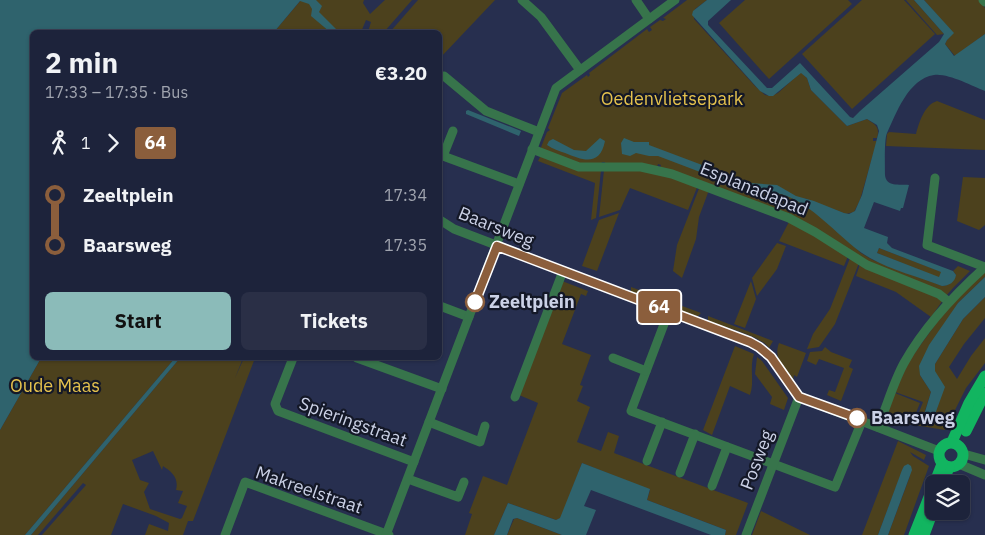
<!DOCTYPE html>
<html lang="en">
<head>
<meta charset="utf-8">
<style>
  body { margin:0; font-family:"IBM Plex Sans",sans-serif; background:#2a2f46; color:#f1f3f6; height:100vh; display:flex; flex-direction:column; font-size:19px; white-space:nowrap }
  * { box-sizing:border-box; margin:0 }
  p { font-size:16px; color:#a0a4af }
  .icon { flex:none; width:28px; height:28px; fill:none; stroke:currentColor; stroke-width:2; stroke-linecap:round; stroke-linejoin:round }
  .map { position:relative; flex:1; overflow:hidden }
  .panel { position:absolute; left:30px; top:30px; width:412px; height:330px; display:flex; flex-direction:column; background:#1d233b; border-radius:8px; box-shadow:0 1px 4px #0004,0 0 0 1px #3b4055 }
  .panel>* { flex:none }
  .badge { padding:0 10px; border-radius:4px; font-size:18px; line-height:32px }
  .fabs { position:absolute; left:925px; top:475px; display:grid; gap:10px }
  .fabs a { display:grid; place-items:center; width:45px; height:45px; border-radius:8px; background:#1d233b; box-shadow:0 1px 4px #0004,0 0 0 1px #3b4055; font-size:25px }
  .map>.badge { position:absolute; translate:-50% -50%; box-shadow:0 0 0 2px #fff }
  .legs { display:flex; align-items:center; gap:8px; height:55px; padding:0 15px; font-size:16px }
  .legs p { margin-inline-start:auto }
  .head { display:flex; align-items:center; justify-content:space-between; height:85px; padding:0 15px }
  h1 { font-size:28px; font-weight:700; line-height:38px }
  .action { display:flex; gap:10px; margin-top:auto; padding:10px 15px }
  .action a { flex:1; height:58px; border-radius:8px; background:#8bbbb9; color:#111; font-size:20px; font-weight:700; line-height:58px; text-align:center }
  .action a+a { background:#2a2f46; color:#f1f3f6 }
  ul { padding:0 15px; list-style:none }
  li { display:flex; align-items:center; gap:18px; height:50px; font-size:19px }
  li i { display:grid; place-items:center; width:8px; height:100%; margin:0 6px; background:currentColor }
  li i::after { content:''; width:12px; height:12px; margin:-6px; border:4px solid; border-radius:50%; background:#1d233b }
  li p { margin-inline-start:auto }
  li:first-child i { background:linear-gradient(#0000 50%,currentColor 0) }
  li:last-child i { background:linear-gradient(currentColor 50%,#0000 0) }
  .map>svg:first-child { display:block }
</style>
</head>
<body>
<div class="map">
<svg width="985" height="535" viewBox="0 0 985 535">
  <rect width="100%" height="100%" fill="#272f4f"/>
  <!-- green -->
  <g fill="#4c411d" fill-rule="evenodd">
    <path d="M301,0H364L363,3L370,14L385,0H412L384,32H368L371,22L366,20L361,32H274Z"/>
    <path d="M418,0H495L440,58V32H390Z"/>
    <path d="M687,0H707L695,9L694,19L755,86L765,95L771,96L778,93L801,72L807,78L811,90L847,126L867,119C876,125 880,127 877,138H873V141H877L860,200L854,212L846,214L804,198L861,253L873,260L943,286L947,285L956,275L953,271L958,266L970,271L953,288L946,296L869,264L792,215L789,213L788,215L660,168L661,165L658,164L657,167L605,164V162H602L601,164L581,165L540,150L547,132L550,130L548,128L562,93L587,75L588,77L590,75L589,73L647,29L649,32L652,30L650,27L660,20L663,21L666,19L663,18Z"/>
    <path d="M745,0H848L852,4L769,79L719,23Z"/>
    <path d="M862,0H904L935,34L852,109L802,54Z"/>
    <path d="M906,0H914L944,34L937,35Z"/>
    <path d="M924,0H979L985,8V34L955,56L945,44L947,40L953,33Z"/>
    <path d="M937,101L985,120V150L886,146L887,134L889,132L916,134C919,123 924,105 937,101Z"/>
    <path d="M541,155L601,170L596,218L591,220L595,183L538,161Z"/>
    <path d="M639,168L698,185L688,210L630,188L620,210L599,217L604,170Z"/>
    <path d="M963,177L985,178V225L979,230L957,221Z"/>
    <path d="M700,186L709,190L699,217L696,239L682,278L673,271L677,245Z"/>
    <path d="M619,213L597,271L582,266L599,220Z"/>
    <path d="M790,220L848,256L844,266L779,241Z"/>
    <path d="M777,243L786,246L777,269L757,296L752,278Z"/>
    <path d="M879,248L942,272L939,278L877,253Z"/>
    <path d="M850,258L859,263L835,324L819,347L807,349L813,334L830,309Z"/>
    <path d="M860,264L943,300L931,317L896,292L856,276Z"/>
    <path d="M985,271V277L958,303L920,375L931,392L924,414L934,417L935,364L963,319L985,297V318L964,344L949,367L957,379L971,356L985,338V363L966,388L945,430L914,425L923,402L895,392L909,361L948,307Z"/>
    <path d="M562,281L588,291L586,296L581,294L562,344L591,355L580,385L583,386L577,401L590,407L577,442L601,451L608,432L619,436L614,453L748,503L736,535H725L726,530L647,500L650,490L582,463L561,518L556,520L508,503L494,535H465L472,514L469,513L483,476L507,485L538,403L519,395Z"/>
    <path d="M751,281L756,299L745,328L734,324Z"/>
    <path d="M631,287L701,313L697,317L631,292Z"/>
    <path d="M708,316L773,341L769,348C762,336 723,327 708,321Z"/>
    <path d="M779,343L806,353L797,377L794,375L793,380C784,368 773,358 779,343Z"/>
    <path d="M735,346L754,354C749,367 755,382 750,395L730,386L712,435L703,430Z"/>
    <path d="M825,347L831,352L852,360L849,367L853,369L841,401L827,395L829,390L835,392L844,368L819,359L816,365L807,361L810,352L822,351Z"/>
    <path d="M757,357L762,361L788,398L784,410L770,404L772,397L755,374Z"/>
    <path d="M41,358H175L25,535H0V430Z"/>
    <path d="M180,358H243L235,378L244,358H255L193,521H188L183,535H145L149,524L168,531L169,523L156,516L123,504L111,535H42L86,485L83,483L38,535H31ZM153,451L162,470L163,466C172,472 179,478 176,490L183,491L178,503L187,506L182,518L180,519L150,509L144,492L149,483L140,480L132,460Z"/>
    <path d="M895,393L920,403L911,425L886,418Z"/>
    <path d="M898,441L926,455L924,460L910,452L913,456L929,466L904,535H888L910,476L904,466L878,535H862Z"/>
    <path d="M761,511L810,535H752Z"/>
    <path d="M517,518L562,535H507L514,519Z"/>
  </g>
  <!-- water -->
  <g fill="#2f636d" fill-rule="evenodd">
    <path d="M0,0H316L322,6L319,12L339,32H330L311,16L312,9L309,4L300,1L274,32H32V358H41L0,430Z"/>
    <path d="M707,0H731L708,21V25L767,88H772L800,63L850,117L853,118L860,111L939,42L944,34L914,0H924L954,33L947,40L945,44L954,56L985,34V91C972,86 948,73 934,75C908,79 896,114 887,133C884,139 885,167 885,175C886,187 899,184 909,185L903,208H901L900,211L874,202L864,228L888,237L887,243L892,248L953,271L956,275C955,282 949,286 942,286C919,277 891,270 870,258C838,240 809,195 769,192C765,192 762,194 758,194L658,156H649L636,153L630,156L622,154L621,143L624,138L634,142H649V145L750,183L777,185L796,196L814,201L844,213L849,214L855,211L862,195L879,131L877,125L867,119L847,126L811,90L807,78L801,73L773,96H769L760,91L692,15L693,11ZM879,248L941,272L939,277L877,253Z"/>
    <path d="M468,110L521,131L519,136L466,114V111Z"/>
    <path d="M600,138L605,141C600,166 584,161 565,153C559,151 553,149 547,145L549,141L553,139L574,150L586,151Z"/>
    <path d="M985,277V297L963,319L935,364V371L945,387L934,417L924,415L931,392L920,375L919,366L929,345L958,303Z"/>
    <path d="M175,358H180L31,535H25Z"/>
    <path d="M582,463L650,489L647,500L726,530L725,535H711L591,490L584,506L596,510L586,535H562L517,518L513,519L507,535H494L508,503L556,520L560,518Z"/>
    <path d="M908,464L911,466L912,470L888,535H878L902,470L904,466Z"/>
  </g>
  <g fill="none" stroke-linecap="round" stroke-linejoin="round">
    <!-- minor -->
    <g stroke="#37744b" stroke-width="9">
      <path d="M522,0L541,17L580,70"/>
      <path d="M636,0L649,19"/>
      <path d="M983,0L985,2"/>
      <path d="M444,76L486,111L539,132"/>
      <path d="M453,131L443,156L519,184"/>
      <path d="M532,149L579,167H641L672,174L789,218L815,232L867,265L939,294L949,302"/>
      <path d="M935,178L927,245L985,267"/>
      <path d="M440,220L454,229L750,342L759,347L771,357L799,397L939,451"/>
      <path d="M440,306L469,317"/>
      <path d="M669,311L631,411L835,487L862,421"/>
      <path d="M293,358L275,404L278,411L414,462"/>
      <path d="M357,358L442,389"/>
      <path d="M613,358L646,371"/>
      <path d="M515,397L563,271"/>
      <path d="M429,422L480,442L485,426"/>
      <path d="M878,427C887,406 893,383 904,363C924,327 954,295 985,267"/>
      <path d="M964,454L985,460"/>
      <path d="M647,461L662,422"/>
      <path d="M959,464L985,475"/>
      <path d="M680,473L695,434"/>
      <path d="M408,479L458,497L464,482"/>
      <path d="M712,486L727,447"/>
      <path d="M225,535L245,482L389,535"/>
      <path d="M386,535L556,88L675,0"/>
      <path d="M746,535L799,397"/>
    </g>
    <!-- major -->
    <g stroke="#12b560" stroke-width="11">
      <path d="M966,431L985,393"/>
      <path d="M952,442L969,403L985,376"/>
      <circle cx="951" cy="455" r="12"/>
      <path d="M943,484L949,467"/>
      <path d="M914,535L942,464"/>
      <path d="M924,535L934,508"/>
    </g>
  </g>
  <g fill="none" stroke-linecap="round" stroke-linejoin="round">
    <defs>
      <path id="line-1" d="M475,302L497,246L750,342L759,347L771,357L799,397L857,418"/>
    </defs>
    <!-- line-1 casing -->
    <use href="#line-1" stroke="#fff" stroke-width="11"/>
    <!-- line-1 -->
    <use href="#line-1" stroke="#8b5e3c" stroke-width="8"/>
  </g>
  <!-- markers -->
  <g fill="#fff" stroke="#8b5e3c" stroke-width="2.5">
    <circle cx="475" cy="302" r="9"/>
    <circle cx="857" cy="418" r="9"/>
  </g>
  <g text-anchor="middle" stroke-width="4.5" stroke-linejoin="round" paint-order="stroke">
    <!-- park labels -->
    <g font-size="18" fill="#e5c24d" stroke="#141827">
      <text x="672" y="105">Oedenvlietsepark</text>
      <text x="55" y="392">Oude Maas</text>
    </g>
    <!-- street labels -->
    <g font-size="18" fill="#cbd1e6" stroke="#141827">
      <text transform="translate(754 189) rotate(22)" y="6">Esplanadapad</text>
      <text transform="translate(496 227) rotate(22)" y="6">Baarsweg</text>
      <text transform="translate(353 422) rotate(20)" y="6">Spieringstraat</text>
      <text transform="translate(757 460) rotate(-69)" y="6">Posweg</text>
      <text transform="translate(309 490) rotate(19)" y="6">Makreelstraat</text>
    </g>
    <!-- stop labels -->
    <g font-size="18" font-weight="bold" fill="#cbd1e6" stroke="#141827" text-anchor="start">
      <text x="489" y="308">Zeeltplein</text>
      <text x="871" y="424">Baarsweg</text>
    </g>
  </g>
</svg>
<div class="fabs">
<a><svg class="icon" aria-label="layers" viewBox="0 0 24 24"><path d="M12 4l9 5-9 5-9-5zM3 14l9 5 9-5"/></svg></a>
</div>
<b class="badge" style="left:659px;top:307px;background:#8b5e3c;color:#fff">64</b>
<section class="panel">
<div class="head"><div><h1>2 min</h1><p>17:33 – 17:35 · Bus</p></div><b>€3.20</b></div>
<div class="legs"><svg class="icon" aria-label="walk" viewBox="0 0 24 24"><circle cx="13" cy="4" r="2"/><path d="M13 8l-2 6 4 7M11 14l-3 7M7 12l3-4h3l4 4"/></svg>1<svg class="icon" aria-label="forward" viewBox="0 0 24 24"><path d="M9 5l7 7-7 7"/></svg><b class="badge" style="background:#8b5e3c;color:#fff">64</b></div>
<ul>
<li><i style="color:#8b5e3c"></i><b>Zeeltplein</b><p>17:34</p></li>
<li><i style="color:#8b5e3c"></i><b>Baarsweg</b><p>17:35</p></li>
</ul>
<div class="action"><a>Start</a><a>Tickets</a></div>
</section>
</div>
</body>
</html>
